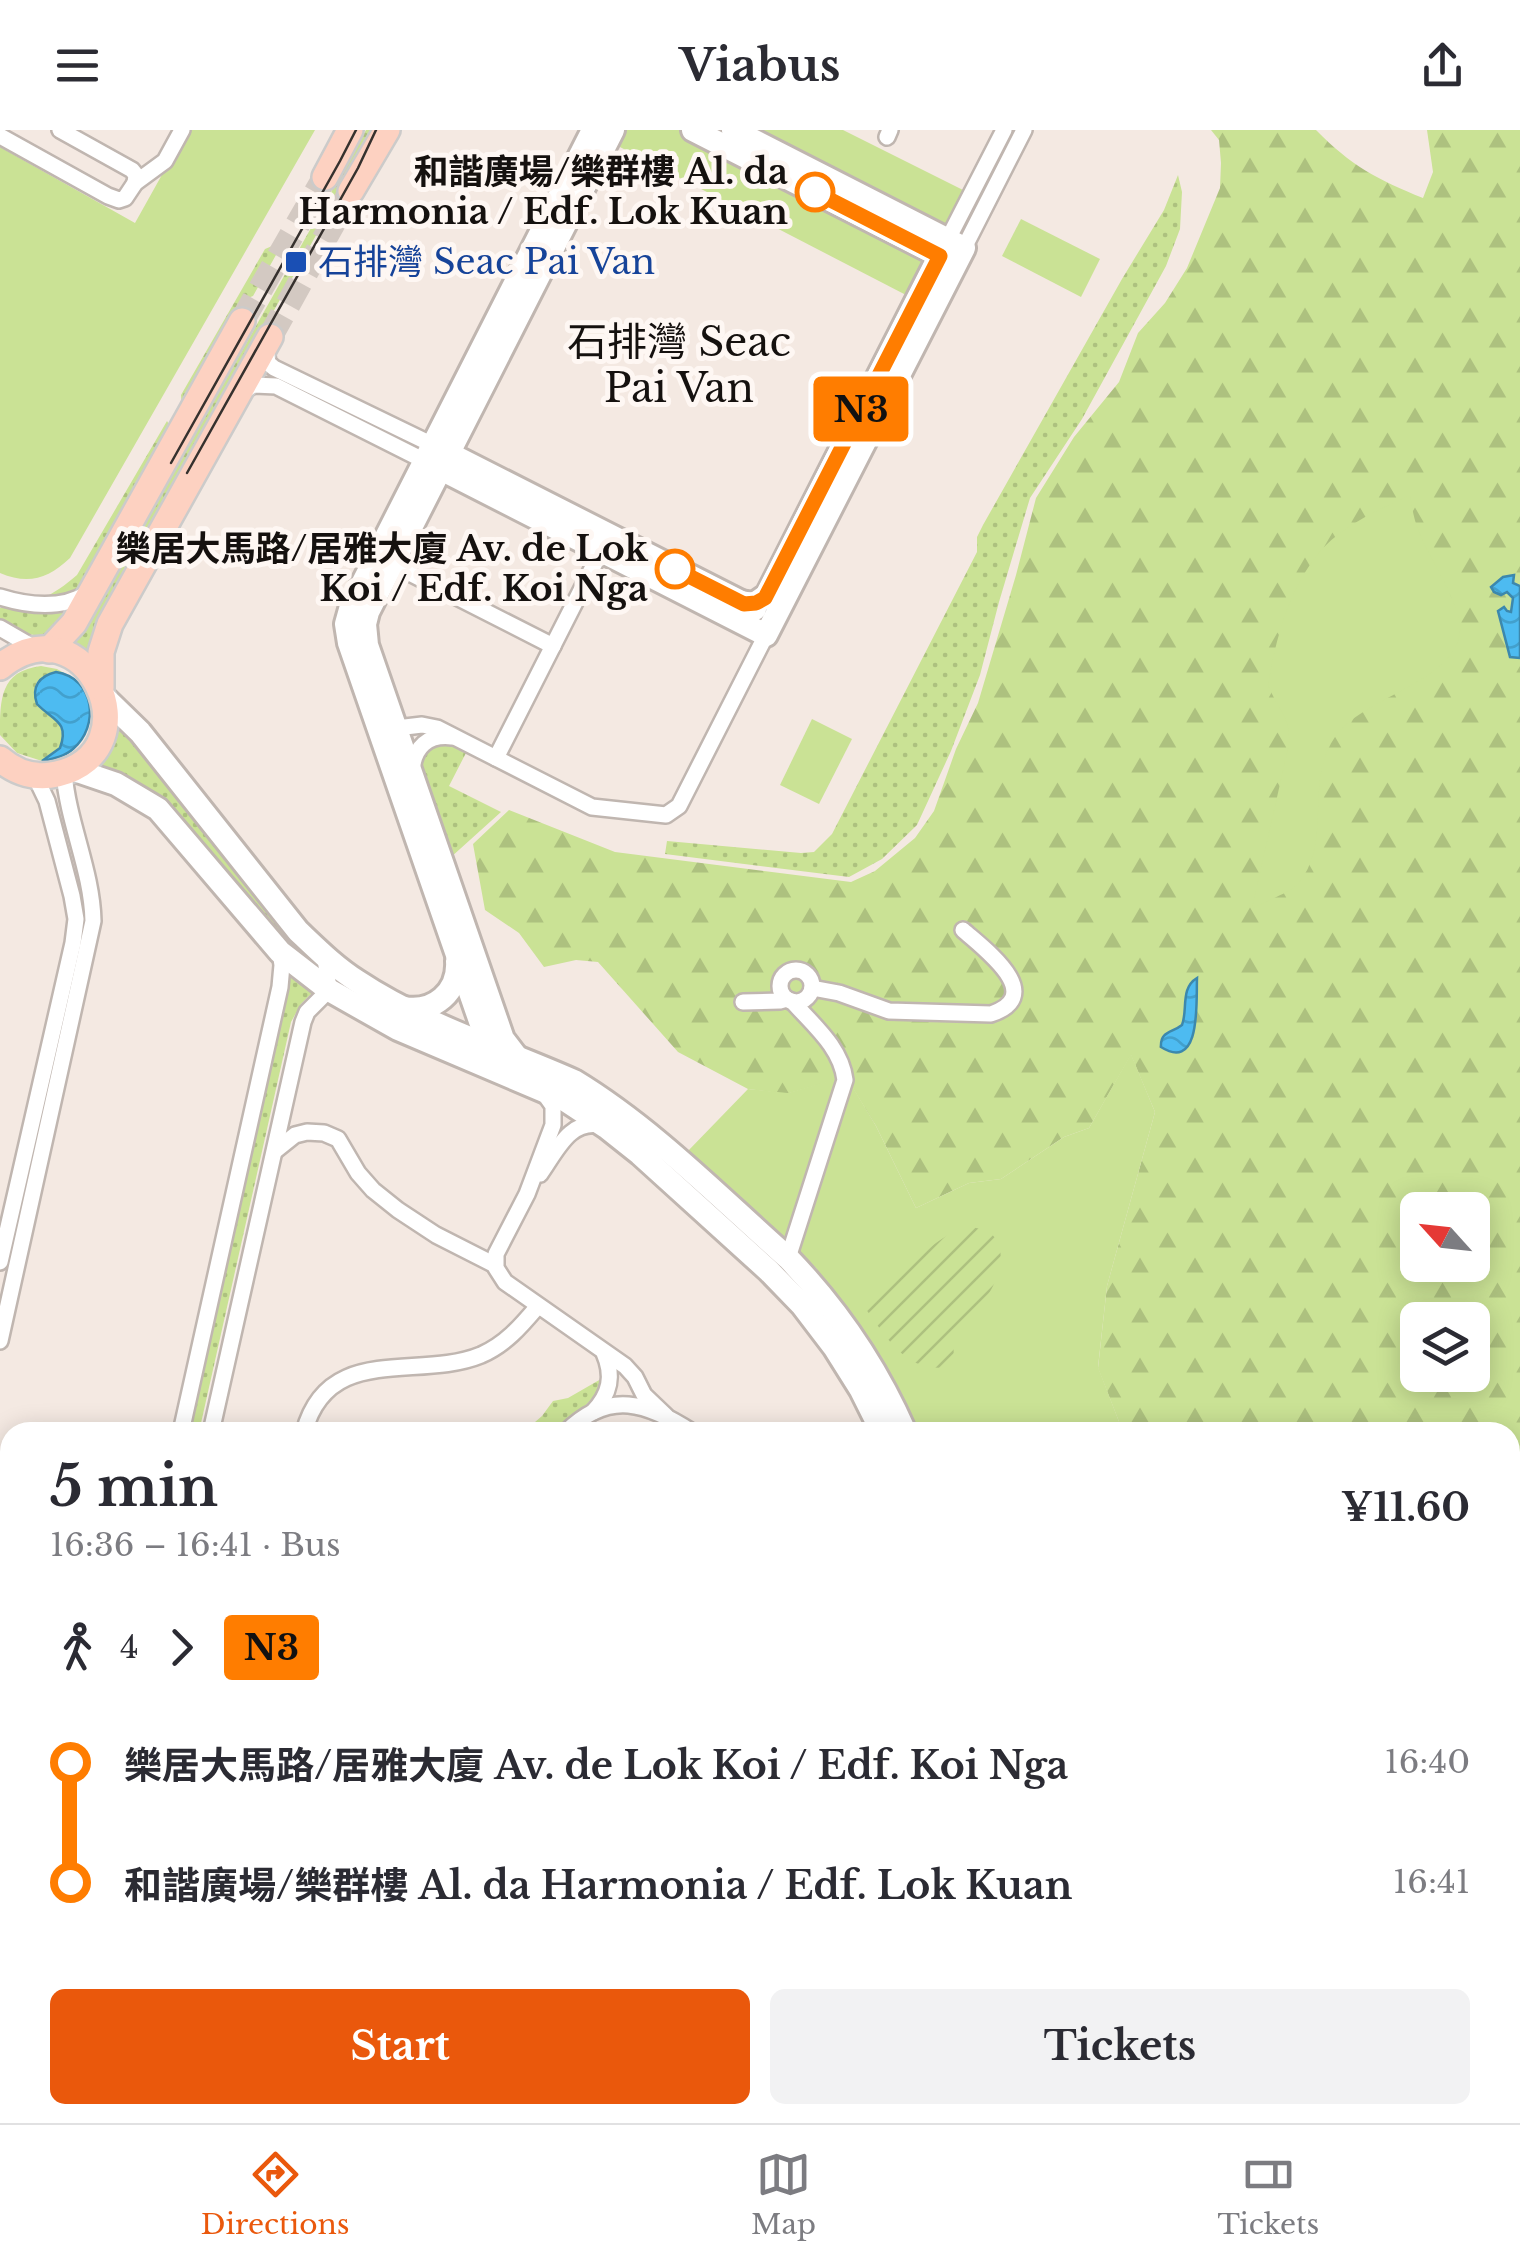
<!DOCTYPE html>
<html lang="en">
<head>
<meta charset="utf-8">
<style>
  body { margin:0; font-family:"Libre Baskerville","Noto Sans SC",serif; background:#f2f2f3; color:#2b2b33; height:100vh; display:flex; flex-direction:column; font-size:38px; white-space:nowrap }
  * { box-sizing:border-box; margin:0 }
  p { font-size:32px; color:#7c7c81 }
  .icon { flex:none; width:55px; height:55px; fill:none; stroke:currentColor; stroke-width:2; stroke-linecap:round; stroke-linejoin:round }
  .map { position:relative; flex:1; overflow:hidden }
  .panel { position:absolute; left:0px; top:1292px; width:1520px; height:702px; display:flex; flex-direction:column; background:#fff; border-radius:30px 30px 0 0; box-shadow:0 5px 25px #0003 }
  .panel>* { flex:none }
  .badge { padding:0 20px; border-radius:8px; font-size:35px; line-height:65px }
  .needle { width:65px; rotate:297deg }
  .buttons { position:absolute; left:1400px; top:1062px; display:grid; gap:20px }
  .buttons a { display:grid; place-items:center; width:90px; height:90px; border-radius:15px; background:#fff; box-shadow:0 5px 25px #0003; font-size:50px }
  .map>.badge { position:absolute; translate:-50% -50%; box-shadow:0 0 0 5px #fff }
  .legs { display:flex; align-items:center; gap:15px; height:110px; padding:0 50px; font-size:32px }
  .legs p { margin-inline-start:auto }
  .head { display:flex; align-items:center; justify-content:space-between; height:170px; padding:0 50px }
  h1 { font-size:55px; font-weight:800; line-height:75px }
  .primary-button { display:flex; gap:20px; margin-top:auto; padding:20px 50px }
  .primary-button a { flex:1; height:115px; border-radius:15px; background:#ea580c; color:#fff; font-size:40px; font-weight:800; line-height:115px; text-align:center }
  .primary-button a+a { background:#f2f2f3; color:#2b2b33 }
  ul { padding:0 50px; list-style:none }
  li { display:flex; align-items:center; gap:35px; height:120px; font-size:38px }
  li i { display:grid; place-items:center; width:15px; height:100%; margin:0 12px; background:currentColor }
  li i::after { content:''; width:25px; height:25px; margin:-12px; border:8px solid; border-radius:50%; background:#fff }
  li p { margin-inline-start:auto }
  li:first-child i { background:linear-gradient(#0000 50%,currentColor 0) }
  li:last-child i { background:linear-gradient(currentColor 50%,#0000 0) }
  header { display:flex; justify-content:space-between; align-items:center; height:130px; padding:0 50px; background:#fff; font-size:45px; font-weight:800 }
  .tabs { display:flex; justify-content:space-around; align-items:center; height:140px; border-top:2px solid #e1e1e2; background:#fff; font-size:28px; color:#7c7c81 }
  .tabs a { display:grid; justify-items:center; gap:5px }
  .tabs .selected { color:#ea580c }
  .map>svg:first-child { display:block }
</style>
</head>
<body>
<header><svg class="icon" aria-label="menu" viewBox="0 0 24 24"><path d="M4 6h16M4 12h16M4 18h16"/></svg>Viabus<svg class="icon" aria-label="share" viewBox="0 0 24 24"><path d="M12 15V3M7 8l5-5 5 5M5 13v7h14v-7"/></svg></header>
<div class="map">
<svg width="1520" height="1993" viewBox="0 0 1520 1993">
  <defs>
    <pattern id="grass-dots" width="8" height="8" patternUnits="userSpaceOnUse" patternTransform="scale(2.5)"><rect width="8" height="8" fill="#cae295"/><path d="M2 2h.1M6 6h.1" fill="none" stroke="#adc17f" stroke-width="1.8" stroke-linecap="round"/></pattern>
    <pattern id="forest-firs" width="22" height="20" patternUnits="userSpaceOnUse" patternTransform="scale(2.5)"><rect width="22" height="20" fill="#cae295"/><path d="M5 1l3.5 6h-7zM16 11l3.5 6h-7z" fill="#adc17f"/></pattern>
    <pattern id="garden-furrows" width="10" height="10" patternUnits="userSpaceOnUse" patternTransform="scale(2.5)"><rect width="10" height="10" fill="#cae295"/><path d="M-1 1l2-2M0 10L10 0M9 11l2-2" fill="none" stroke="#adc17f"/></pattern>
    <pattern id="water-waves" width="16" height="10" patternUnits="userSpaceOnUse" patternTransform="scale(2.5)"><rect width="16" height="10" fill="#4dbbf1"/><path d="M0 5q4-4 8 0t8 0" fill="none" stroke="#42a0cd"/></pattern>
  </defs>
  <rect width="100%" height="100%" fill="#f4e9e2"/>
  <!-- grass -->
  <g fill="url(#grass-dots)">
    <path d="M366,0H375L95,500L89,526L67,514L78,507L87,497Z"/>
    <path d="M1178,45L1182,62L1180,99L1166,136L1082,289L1030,368L999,472L980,545L951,621L917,695L882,729L849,747L665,724L667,711L801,723L814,722L832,704L977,422V407L983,395L1122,149L1164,80Z"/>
    <path d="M277,114L281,116L253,166L243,170L182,281L181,265L265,119Z"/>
    <path d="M167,291L170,296L72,488C40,513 34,509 0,489V478C32,476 53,466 77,445Z"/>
    <path d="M41,536L57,539L71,547L56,542L37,552C24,589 73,579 60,618L42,631L17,623L0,605C0,569 0,541 41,536Z"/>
    <path d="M116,586C179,666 238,749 304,827L274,803L166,676L88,639Z"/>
    <path d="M445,613L467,621L449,656L501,682L450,728C444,711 419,655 420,641C420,625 431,616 445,613Z"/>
    <path d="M290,846L314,861L301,874L291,892L199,1302H189Z"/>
    <path d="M601,1249L600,1260L582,1279L551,1302H536L528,1298L542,1286L553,1271L568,1268Z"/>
  </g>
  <!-- forest -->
  <path fill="url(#forest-firs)" fill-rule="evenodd" d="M1211,0H1316C1350,35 1378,50 1423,68L1433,42L1427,0H1520V456L1513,453L1514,446L1507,462L1514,468L1512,483L1507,482L1510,526L1520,528V1993H980L975,1985H1510V1302H1123L1098,1238L1107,1156L1155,982L1131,925L1089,998L1064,1007L1001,1049L969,1053L916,1078L876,996L846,947L786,964L748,959L678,922L598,832L576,830L544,837L519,803L485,780L473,714L509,680L615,722L851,752L875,741L915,708L934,681L956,619L978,573L1016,445L1036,368L1074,307L1119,252L1138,203L1165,173L1187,138L1220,58L1221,33L1219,10ZM1418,1080H1472V1135H1418ZM1418,1190H1472V1245H1418Z"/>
  <!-- park -->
  <g fill="#cae295">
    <path d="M187,0H315L70,428C48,449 28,455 0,443V17L135,93Z"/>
    <path d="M623,0H680L926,128L906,165L616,15Z"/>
    <path d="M750,0H843L963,60L944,98Z"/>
    <path d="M1021,89L1100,129L1081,167L1002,126Z"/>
    <path d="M1410,365C1412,378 1414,390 1419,402C1429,428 1462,475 1460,501C1456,552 1362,567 1335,607C1304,652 1333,710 1299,753C1292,761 1264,773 1252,778L1289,614C1291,587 1277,578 1268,555C1276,509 1288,461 1318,424C1340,396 1379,380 1410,365Z"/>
    <path d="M812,589L852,609L819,674L780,655Z"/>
    <path d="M1131,924L1155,982L1107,1156L1098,1237L1123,1302H914L850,1190L816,1138L687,1022L748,959L788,963L846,946L876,996L916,1078L969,1053L1001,1049L1064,1007L1089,998Z"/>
  </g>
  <!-- garden -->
  <path fill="url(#garden-furrows)" d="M968,1096C975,1098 984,1099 990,1103C1010,1118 998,1151 986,1168C976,1182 959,1194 954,1212C953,1219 954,1228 955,1236C908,1246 890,1212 865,1178C893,1152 932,1107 968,1096Z"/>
  <!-- water -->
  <g fill="url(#water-waves)" stroke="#3c88ad" stroke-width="2.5">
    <path d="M1514,445L1513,453L1520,456V528L1510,527L1498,481L1504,477L1507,481L1511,482L1513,468L1507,462L1501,465L1494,462L1491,457L1503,447Z"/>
    <path d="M56,542C95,548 100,596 73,619C64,627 52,629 42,631L60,618C70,591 52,590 37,574C31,557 39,546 56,542Z"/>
    <path d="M1197,848C1196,869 1202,943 1161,917C1160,901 1172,903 1182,895C1188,880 1180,858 1197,848Z"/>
  </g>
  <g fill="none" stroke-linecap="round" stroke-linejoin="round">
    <!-- primary-tunnel -->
    <g stroke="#d3c9c2" stroke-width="25" stroke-dasharray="25 12" stroke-linecap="butt">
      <path d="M242,191L325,47"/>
      <path d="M270,207L351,61"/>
    </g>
    <defs>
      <g id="street">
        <path d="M60,0L132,40L136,45L135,53"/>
        <path d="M0,6L108,66L119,70L125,68L135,53L165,31L182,0"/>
        <path d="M887,7L890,0"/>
        <path d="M948,109L1004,0"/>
        <path d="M964,118L1024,0"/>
        <path d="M266,218L268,233L274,238L433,315"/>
        <path d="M240,264L253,255L276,256L425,331"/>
        <path d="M392,434L553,516"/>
        <path d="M0,467C29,476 61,480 88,463"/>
        <path d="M0,498L38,520"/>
        <path d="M388,599L422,595L437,598L592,677L666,685L679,676L766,505"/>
        <path d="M496,628L601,421"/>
        <path d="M412,641C414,617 428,604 452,607"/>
        <circle cx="796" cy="856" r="16"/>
        <path d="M812,858L839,863L889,881L991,884C1048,865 983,818 963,800"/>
        <path d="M743,872L780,871L787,869"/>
        <path d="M543,962L553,976V995L527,1064L496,1124V1138L505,1152L625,1236L635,1247L644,1265L666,1286"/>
        <path d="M275,1021L295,1005L307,1002L324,1003L338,1009L358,1043L373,1060L398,1080L436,1105L495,1135"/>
        <path d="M540,1044C556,1022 570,987 603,996"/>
        <path d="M788,1128L845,950C841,917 813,895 792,871"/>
        <path d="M0,1132L73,813L76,789L72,766L47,671L35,646"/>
        <path d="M0,1211L93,791C92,741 68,693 64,643"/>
        <path d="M593,1282C610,1264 614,1246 604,1223"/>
        <path d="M181,1302L280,857L282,835L280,822"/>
        <path d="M211,1302L303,892L307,882L329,860L325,827"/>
        <path d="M304,1302C328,1212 418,1251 481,1225C506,1214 521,1196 538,1176"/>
        <path d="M566,1302C610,1259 646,1273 692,1302"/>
        <path d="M0,1590L10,1595"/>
        <path d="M1510,1924L1520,1921"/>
        <path d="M612,1985L628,1993"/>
        <path d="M1012,1985L1015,1993"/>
        <path d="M1048,1985L1060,1990L1086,1985"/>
        <path d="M25,1993L27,1985"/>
        <path d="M56,1993L58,1985"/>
        <path d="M350,1993L354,1985"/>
        <path d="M546,1993L550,1985"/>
        <path d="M667,1993L671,1985"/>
        <path d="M1297,1993L1303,1985"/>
        <path d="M1386,1993L1395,1985"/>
      </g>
      <g id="secondary">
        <path d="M693,0L952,132"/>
        <path d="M436,317L755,479"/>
        <path d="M425,331L766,505L964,118L733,0"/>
        <path d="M741,472L754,474L767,465L948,109"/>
        <path d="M103,566L140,602L298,801C317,819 335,837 357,851C423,895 502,919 574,951C653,999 719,1067 788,1128C837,1179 877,1238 905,1302"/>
        <path d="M72,639L116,654L158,679L280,822L329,860L398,899L565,970L606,997L640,1024L769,1141L802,1175L834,1217L861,1260L882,1302"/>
        <path d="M404,878C434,883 459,862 457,831"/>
        <path d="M491,923L349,513L346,494L351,476L593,0"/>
        <path d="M516,926L503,909L367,515L365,494L368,482L613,0"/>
        <path d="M907,1985L909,1993"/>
        <path d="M927,1985L929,1993"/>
      </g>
      <g id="primary">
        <path d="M325,47L350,0"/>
        <path d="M351,61L387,0"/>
        <path d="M49,520L74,493L242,191"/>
        <path d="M0,537C86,467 156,621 57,644C36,649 16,643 0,629"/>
        <path d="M101,558V522L110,494L270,207"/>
      </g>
    </defs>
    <!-- street casing -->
    <use href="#street" stroke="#c0b6b0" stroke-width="20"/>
    <!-- secondary casing -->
    <use href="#secondary" stroke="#c0b6b0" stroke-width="28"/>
    <!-- primary casing -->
    <use href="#primary" stroke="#cccbca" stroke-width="30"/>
    <!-- street -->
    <use href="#street" stroke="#fff" stroke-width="15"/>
    <!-- secondary -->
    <use href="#secondary" stroke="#fff" stroke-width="22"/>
    <!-- primary -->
    <use href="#primary" stroke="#fdd1c1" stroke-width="25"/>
    <!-- tram -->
    <g stroke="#36312e" stroke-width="2.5">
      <path d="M171,333L340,31L356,0"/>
      <path d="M187,343L358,38L376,0"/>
    </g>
  </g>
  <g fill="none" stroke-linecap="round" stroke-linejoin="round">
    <defs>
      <path id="line-1" d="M675,439L744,474L756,473L765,468L940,126L815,62"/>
    </defs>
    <!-- line-1 casing -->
    <use href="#line-1" stroke="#fff" stroke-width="22"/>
    <!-- line-1 -->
    <use href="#line-1" stroke="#ff7d00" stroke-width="15"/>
  </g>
  <!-- markers -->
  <g fill="#fff" stroke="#ff7d00" stroke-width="5">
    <circle cx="815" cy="62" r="18"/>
    <circle cx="675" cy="439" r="18"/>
  </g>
  <rect fill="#1a4fb4" stroke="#fef7f3" stroke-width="4" x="284" y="120" width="24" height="24" rx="5"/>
  <g text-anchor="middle" stroke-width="10" stroke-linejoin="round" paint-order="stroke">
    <!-- stop labels -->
    <g font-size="35" font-weight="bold" fill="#15110f" stroke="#fef7f3" text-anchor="end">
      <text x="788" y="54">和諧廣場/樂群樓 Al. da<tspan x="788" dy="40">Harmonia / Edf. Lok Kuan</tspan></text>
      <text x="648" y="431">樂居大馬路/居雅大廈 Av. de Lok<tspan x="648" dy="40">Koi / Edf. Koi Nga</tspan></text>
    </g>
    <!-- transit labels -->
    <g font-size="35" fill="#164399" stroke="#fef7f3" text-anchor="start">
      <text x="318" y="144">石排灣 Seac Pai Van</text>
    </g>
    <!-- quarter labels -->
    <g font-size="40" fill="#15110f" stroke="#fef7f3">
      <text x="679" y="226">石排灣 Seac<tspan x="679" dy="46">Pai Van</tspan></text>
    </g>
  </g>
</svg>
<div class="buttons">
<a><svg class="needle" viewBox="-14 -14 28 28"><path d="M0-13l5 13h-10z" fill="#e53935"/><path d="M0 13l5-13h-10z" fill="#7c7c81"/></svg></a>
<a><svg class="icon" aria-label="layers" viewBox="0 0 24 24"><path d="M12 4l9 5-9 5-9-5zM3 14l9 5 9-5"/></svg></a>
</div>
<b class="badge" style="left:861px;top:279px;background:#ff7d00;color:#111">N3</b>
<section class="panel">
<div class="head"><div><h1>5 min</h1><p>16:36 – 16:41 · Bus</p></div><b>¥11.60</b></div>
<div class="legs"><svg class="icon" aria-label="walk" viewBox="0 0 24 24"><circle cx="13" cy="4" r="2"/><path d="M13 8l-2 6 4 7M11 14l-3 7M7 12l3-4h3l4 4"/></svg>4<svg class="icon" aria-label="forward" viewBox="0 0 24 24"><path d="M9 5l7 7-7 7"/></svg><b class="badge" style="background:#ff7d00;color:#111">N3</b></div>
<ul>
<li><i style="color:#ff7d00"></i><b>樂居大馬路/居雅大廈 Av. de Lok Koi / Edf. Koi Nga</b><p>16:40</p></li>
<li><i style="color:#ff7d00"></i><b>和諧廣場/樂群樓 Al. da Harmonia / Edf. Lok Kuan</b><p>16:41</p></li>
</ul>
<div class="primary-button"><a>Start</a><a>Tickets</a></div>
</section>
</div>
<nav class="tabs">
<a class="selected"><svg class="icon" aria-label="directions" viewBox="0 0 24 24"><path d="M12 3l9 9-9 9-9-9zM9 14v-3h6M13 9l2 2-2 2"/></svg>Directions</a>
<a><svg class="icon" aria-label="map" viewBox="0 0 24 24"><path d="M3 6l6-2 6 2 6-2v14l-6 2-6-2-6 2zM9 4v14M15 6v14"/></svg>Map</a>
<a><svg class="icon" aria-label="tickets" viewBox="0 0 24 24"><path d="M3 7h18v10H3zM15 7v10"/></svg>Tickets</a>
</nav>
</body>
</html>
